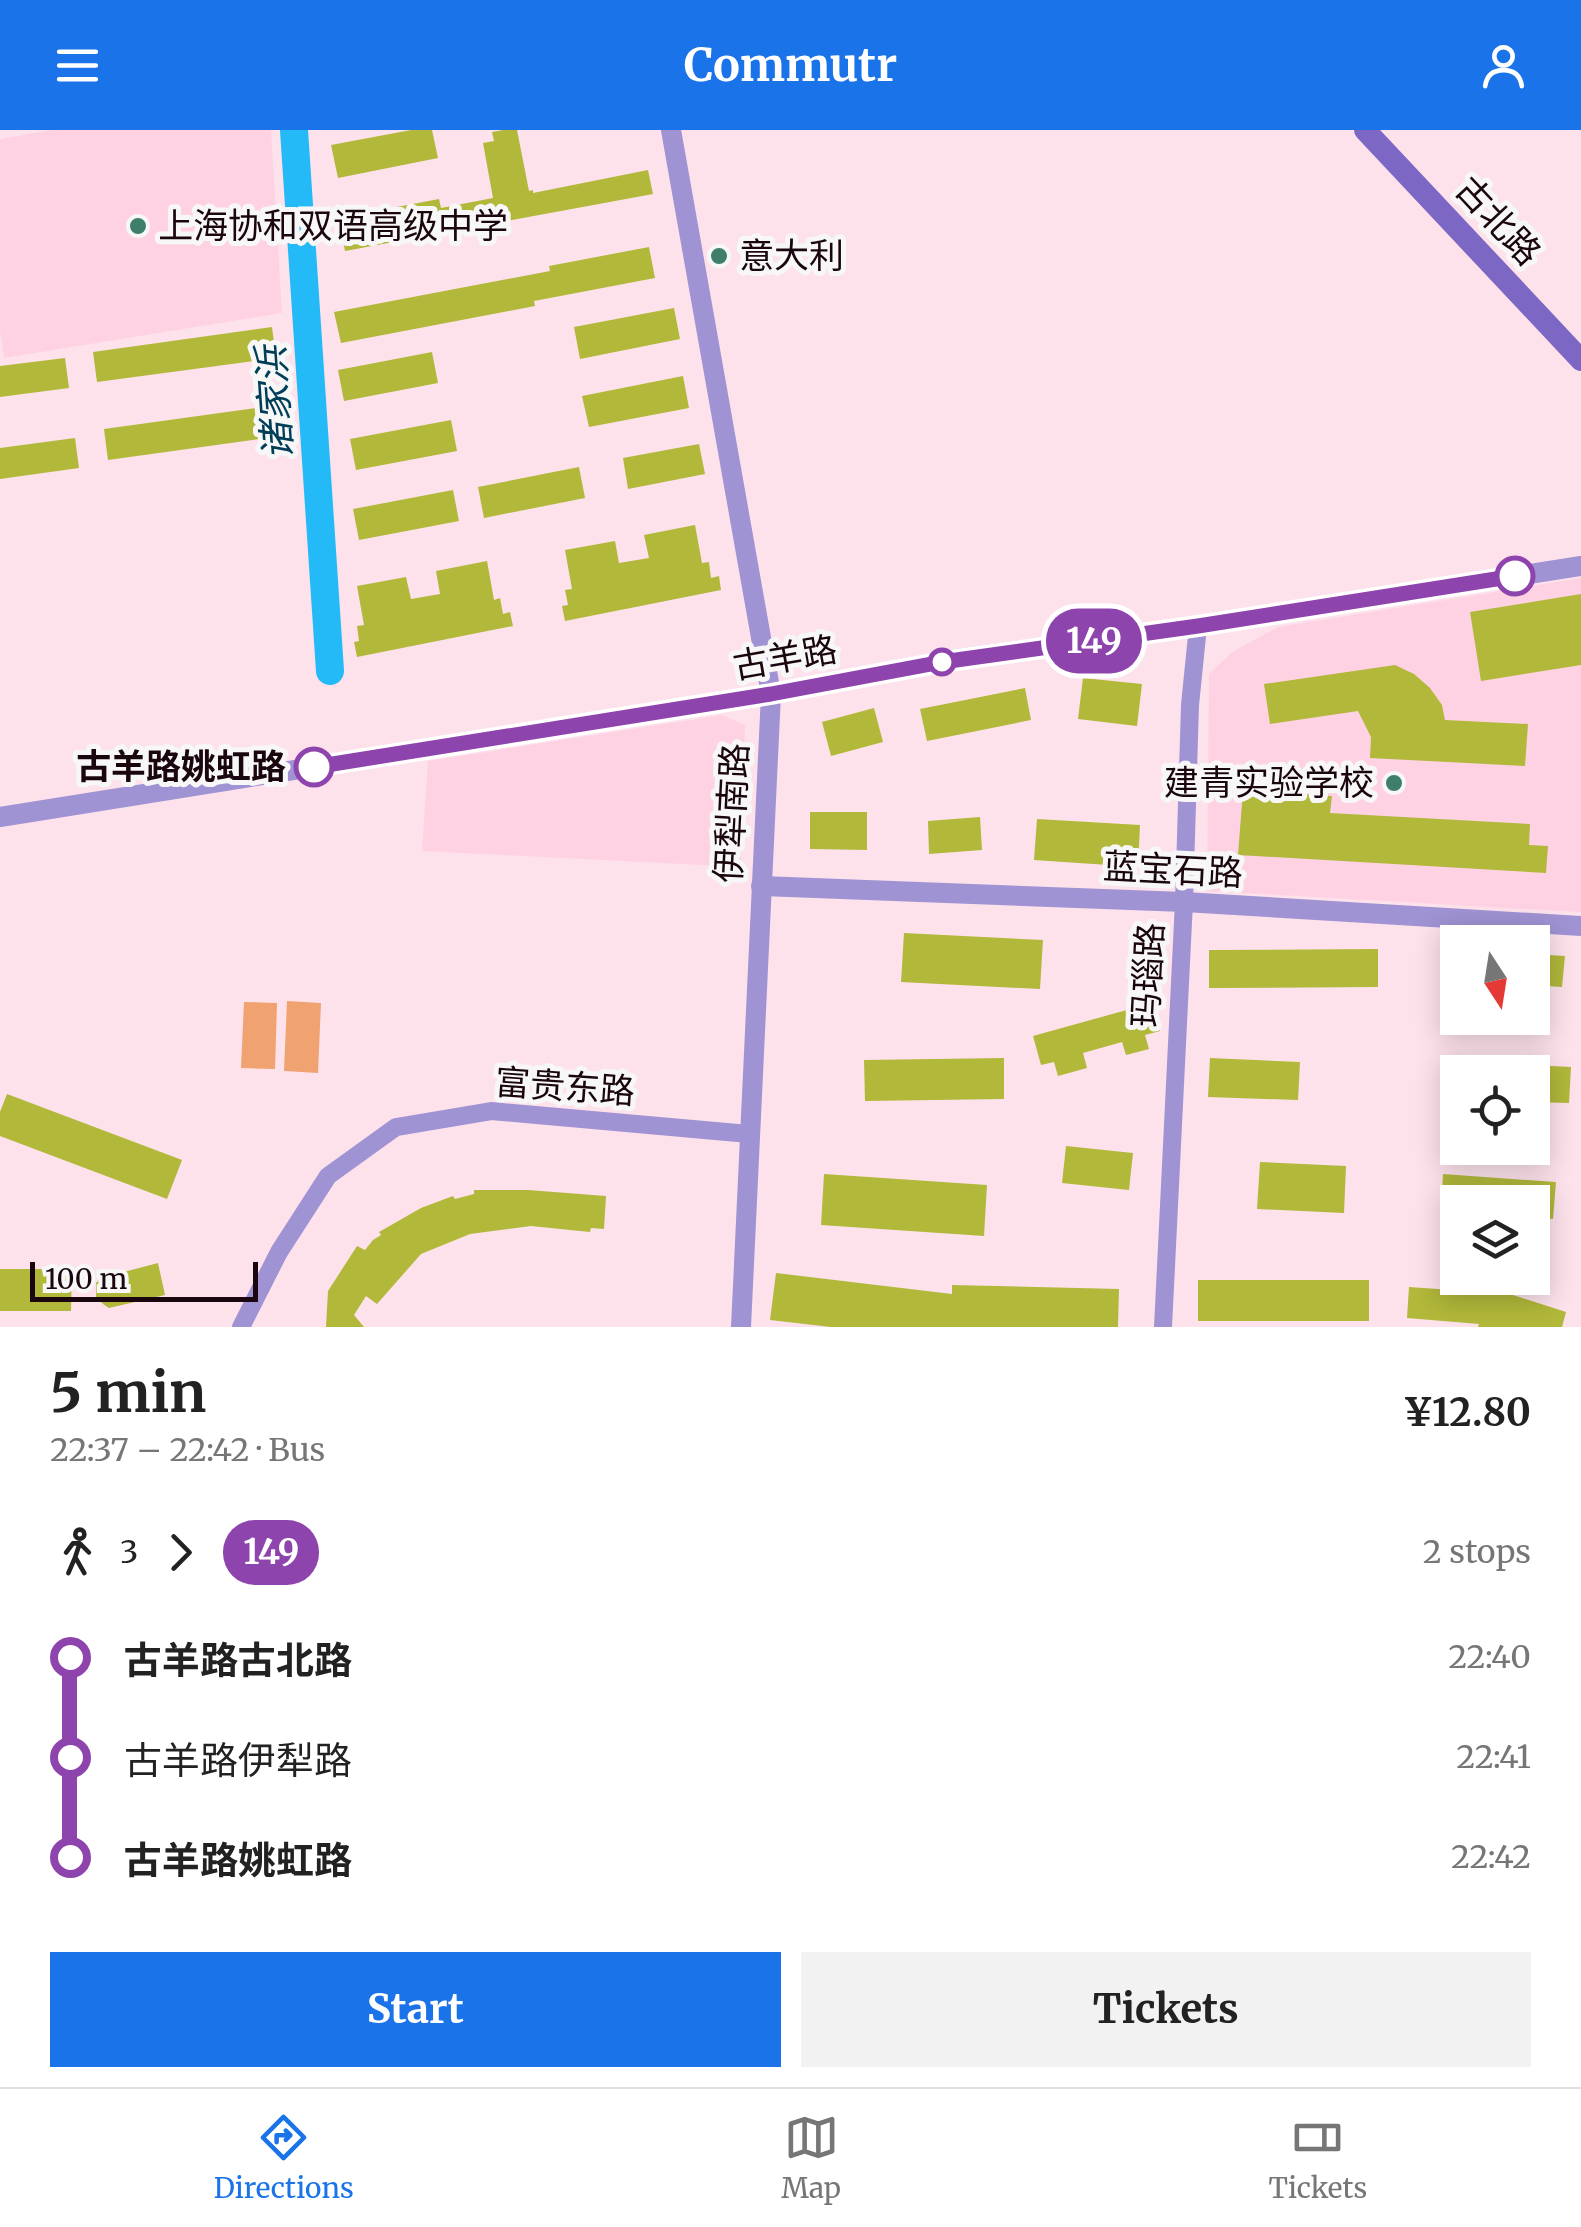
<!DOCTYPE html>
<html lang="en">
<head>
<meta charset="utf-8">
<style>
  body { margin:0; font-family:Merriweather,"Noto Sans SC",serif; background:#f2f2f2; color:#222; height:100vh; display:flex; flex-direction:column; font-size:38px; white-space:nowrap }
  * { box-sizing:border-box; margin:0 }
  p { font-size:32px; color:#767676 }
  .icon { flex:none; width:55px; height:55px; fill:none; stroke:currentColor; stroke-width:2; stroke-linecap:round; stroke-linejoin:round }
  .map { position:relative; height:1197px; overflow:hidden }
  .panel { display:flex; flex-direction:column; background:#fff; flex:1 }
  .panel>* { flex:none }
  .badge { padding:0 20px; border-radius:32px; font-size:35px; line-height:65px }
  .needle { width:65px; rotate:168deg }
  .fabs { position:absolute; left:1440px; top:795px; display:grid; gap:20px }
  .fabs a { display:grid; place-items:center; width:110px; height:110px; border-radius:0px; background:#fff; box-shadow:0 5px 25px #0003; font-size:50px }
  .scale { position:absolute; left:30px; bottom:25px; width:228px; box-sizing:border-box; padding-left:10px; border:5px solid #1a060f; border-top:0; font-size:28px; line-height:35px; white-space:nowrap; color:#1a060f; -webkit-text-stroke:8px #f7f7f7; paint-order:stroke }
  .map>.badge { position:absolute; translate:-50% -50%; box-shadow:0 0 0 5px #fff }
  .legs { display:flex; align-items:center; gap:15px; height:110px; padding:0 50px; font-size:32px }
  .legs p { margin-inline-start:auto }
  .summary { display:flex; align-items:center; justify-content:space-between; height:170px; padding:0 50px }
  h1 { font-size:55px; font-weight:700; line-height:75px }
  .action { display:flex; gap:20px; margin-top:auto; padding:20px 50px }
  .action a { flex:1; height:115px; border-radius:0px; background:#1a73e8; color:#fff; font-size:40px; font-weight:700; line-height:115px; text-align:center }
  .action a+a { background:#f2f2f2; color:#222 }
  ul { padding:0 50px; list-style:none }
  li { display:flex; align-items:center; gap:35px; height:100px; font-size:38px }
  li i { display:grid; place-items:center; width:15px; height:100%; margin:0 12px; background:currentColor }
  li i::after { content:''; width:25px; height:25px; margin:-12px; border:8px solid; border-radius:50%; background:#fff }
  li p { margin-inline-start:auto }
  li:first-child i { background:linear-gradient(#0000 50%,currentColor 0) }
  li:last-child i { background:linear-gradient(currentColor 50%,#0000 0) }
  header { display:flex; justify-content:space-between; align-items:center; height:130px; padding:0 50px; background:#1a73e8; color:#fff; font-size:45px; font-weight:700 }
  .dock { display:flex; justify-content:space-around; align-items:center; height:140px; border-top:2px solid #e0e0e0; background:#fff; font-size:28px; color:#767676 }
  .dock a { display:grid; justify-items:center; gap:5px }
  .dock .selected { color:#1a73e8 }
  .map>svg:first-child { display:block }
</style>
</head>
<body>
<header><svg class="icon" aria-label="menu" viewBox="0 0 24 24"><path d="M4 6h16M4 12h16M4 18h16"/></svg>Commutr<svg class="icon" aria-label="person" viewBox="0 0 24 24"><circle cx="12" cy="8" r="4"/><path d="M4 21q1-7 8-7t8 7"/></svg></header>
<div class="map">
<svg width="1581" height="1197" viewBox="0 0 1581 1197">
  <rect width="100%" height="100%" fill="#fde2ec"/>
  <!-- built -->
  <g fill="#ffd2e3">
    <path d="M52,0H271L282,183L4,228L0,201V9Z"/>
    <path d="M1581,448V782L1207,761L1209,544L1232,522L1278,497Z"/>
    <path d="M722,585L745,595L741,737L422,721L428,631Z"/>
  </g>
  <!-- green -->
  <g fill="#f0a271">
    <path d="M287,871L321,873L318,943L284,941Z"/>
    <path d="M244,872L277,873L275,939L241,938Z"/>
  </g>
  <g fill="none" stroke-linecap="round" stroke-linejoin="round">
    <!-- river -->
    <path stroke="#23baf7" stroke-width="28" d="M294,0L330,541"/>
  </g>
  <!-- building -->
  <g fill="#b1b83a">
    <path d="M411,0H432L438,28L338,48L331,15Z"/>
    <path d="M503,0H517L529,61L533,60V63L648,40L653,64L345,121L339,88L439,69L441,78L493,68L483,13L494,11L492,2Z"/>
    <path d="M649,117L655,148L534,171L535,176L341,213L334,182L550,141L549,136Z"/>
    <path d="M674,178L680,209L580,229L574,197Z"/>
    <path d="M272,197L276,228L97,252L93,222Z"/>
    <path d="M432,222L438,253L344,271L338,240Z"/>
    <path d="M65,228L69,258L0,267V236Z"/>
    <path d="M683,246L689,278L589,297L582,266Z"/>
    <path d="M278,275L282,306L108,330L104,299Z"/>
    <path d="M451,290L457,321L356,340L350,309Z"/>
    <path d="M75,308L79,338L0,349V318Z"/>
    <path d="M699,314L705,344L628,359L623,328Z"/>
    <path d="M579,337L585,368L484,388L478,357Z"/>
    <path d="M453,360L459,391L359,410L353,379Z"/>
    <path d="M695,395L702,433L709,432L711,448L719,446L721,460L565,491L562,476L568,475L565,460L572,459L565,420L615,411L619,433L649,428L644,405Z"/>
    <path d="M487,431L494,470L500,468L503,484L510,482L513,496L357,527L354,512L359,511L357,496L364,495L357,456L406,447L411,469L440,464L436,441Z"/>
    <path d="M1581,464V535L1481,551L1470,482Z"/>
    <path d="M1395,535L1414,544L1430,558L1442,575L1445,590L1528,594L1525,636L1370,628L1371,607L1358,581L1270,594L1264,554Z"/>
    <path d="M1083,548L1142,554L1137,596L1078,589Z"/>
    <path d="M1025,558L1031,590L927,611L920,579Z"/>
    <path d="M874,578L883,612L831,626L822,592Z"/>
    <path d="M1243,660L1332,666L1330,683L1530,694L1529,715L1548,716L1546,743L1238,725Z"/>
    <path d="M810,682H867V720L810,719Z"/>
    <path d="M980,687L982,720L929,724L928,691Z"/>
    <path d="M1037,689L1140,695L1138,737L1034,730Z"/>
    <path d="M904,803L1043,810L1040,859L901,852Z"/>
    <path d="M1378,819V857L1209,858V820Z"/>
    <path d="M1532,824L1565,826L1562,857L1532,855Z"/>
    <path d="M1152,873L1160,901L1145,905L1149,919L1126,925L1122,912L1083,923L1087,938L1058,946L1054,932L1041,935L1033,906Z"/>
    <path d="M1004,928V969L865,971L864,930Z"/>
    <path d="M1210,928L1300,932L1298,970L1208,967Z"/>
    <path d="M1532,935L1571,937L1569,973L1532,972Z"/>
    <path d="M7,964L182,1030L167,1069L0,1006V982Z"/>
    <path d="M1066,1016L1133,1023L1129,1060L1062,1053Z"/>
    <path d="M1260,1032L1346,1036L1344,1083L1257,1079Z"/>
    <path d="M824,1044L987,1055L984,1106L821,1095Z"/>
    <path d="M1443,1044L1556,1052L1553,1089L1532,1088V1072H1458V1082L1441,1081Z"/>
    <path d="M474,1060H528L606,1066L604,1099L591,1098L590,1102L531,1096L470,1104L421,1124L377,1174L366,1166L354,1185L364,1197H326L328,1161L357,1116L365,1120L373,1110L381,1105L379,1102L421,1078L453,1066L455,1069L474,1064Z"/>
    <path d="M158,1133L165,1165L109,1178L103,1174L96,1167V1153L101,1148Z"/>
    <path d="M0,1139H72L71,1181H0Z"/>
    <path d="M776,1143L952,1164V1155L1119,1159L1118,1197H831L770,1190Z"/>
    <rect x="1198" y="1150" width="171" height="41"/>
    <path d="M1409,1157L1510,1164L1566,1182L1562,1197H1478L1479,1194L1407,1188Z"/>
  </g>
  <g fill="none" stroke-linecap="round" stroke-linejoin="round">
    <!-- minor -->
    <g stroke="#9f93d3" stroke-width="18">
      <path d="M241,1197L279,1122L328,1046L396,997L491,981L749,1004"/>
      <path d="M1163,1197L1184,772L1190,575L1198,496"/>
    </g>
    <!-- tertiary -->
    <g stroke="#9f93d3" stroke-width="20">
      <path d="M671,0L771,564L741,1197"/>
      <path d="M0,687L771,564L943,531L1198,496L1581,436"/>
      <path d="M761,756L1184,772L1581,796"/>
    </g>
    <!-- secondary -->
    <path stroke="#7d67c4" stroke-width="22" d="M1365,0L1581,230"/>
  </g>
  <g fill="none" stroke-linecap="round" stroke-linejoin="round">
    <defs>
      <path id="line-1" d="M314,637L771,564L942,532L1198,496L1515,446"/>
    </defs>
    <!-- line-1 casing -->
    <use href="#line-1" stroke="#fff" stroke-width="22"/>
    <!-- line-1 -->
    <use href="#line-1" stroke="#8e44ad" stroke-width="15"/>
  </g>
  <!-- markers -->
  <g fill="#3e7e6b" stroke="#f7f7f7" stroke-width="4">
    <circle cx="138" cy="96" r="10"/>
    <circle cx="719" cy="126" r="10"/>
    <circle cx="1394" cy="653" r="10"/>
  </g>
  <g fill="#fff" stroke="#8e44ad" stroke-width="5">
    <circle cx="1515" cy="446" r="18"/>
    <circle cx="942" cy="532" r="12"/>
    <circle cx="314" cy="637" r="18"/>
  </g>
  <g text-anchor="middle" stroke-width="10" stroke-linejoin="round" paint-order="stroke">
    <!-- street labels -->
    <g font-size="35" fill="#1a060f" stroke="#f7f7f7">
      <text transform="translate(1498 91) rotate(47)" y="12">古北路</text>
      <text transform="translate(785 528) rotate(-10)" y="12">古羊路</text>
      <text transform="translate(732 683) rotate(-87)" y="12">伊犁南路</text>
      <text transform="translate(1173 740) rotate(3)" y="12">蓝宝石路</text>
      <text transform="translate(1148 845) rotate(-87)" y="12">玛瑙路</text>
      <text transform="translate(565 957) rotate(4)" y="12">富贵东路</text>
    </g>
    <!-- poi labels -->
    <g font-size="35" fill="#1a060f" stroke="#f7f7f7" text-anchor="start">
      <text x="158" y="108">上海协和双语高级中学</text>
      <text x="739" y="138">意大利</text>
      <text x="1374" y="665" text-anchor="end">建青实验学校</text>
    </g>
    <!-- stop labels -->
    <g font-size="35" font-weight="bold" fill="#1a060f" stroke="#f7f7f7" text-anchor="end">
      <text x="286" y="649">古羊路姚虹路</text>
    </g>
    <!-- water labels -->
    <g font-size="38" font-style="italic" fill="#003e57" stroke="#f7f7f7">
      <text transform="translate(275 273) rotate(-94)" y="13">诸家浜</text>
    </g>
  </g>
</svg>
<div class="fabs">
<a><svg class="needle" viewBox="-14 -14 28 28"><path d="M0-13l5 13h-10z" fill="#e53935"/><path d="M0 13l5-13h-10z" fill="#767676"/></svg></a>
<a><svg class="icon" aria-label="locate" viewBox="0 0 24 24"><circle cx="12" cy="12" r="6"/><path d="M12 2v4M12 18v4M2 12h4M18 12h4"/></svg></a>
<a><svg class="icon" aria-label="layers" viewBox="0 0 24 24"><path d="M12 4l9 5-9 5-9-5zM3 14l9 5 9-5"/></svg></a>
</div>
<div class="scale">100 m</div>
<b class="badge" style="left:1094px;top:511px;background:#8e44ad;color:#fff">149</b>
</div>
<section class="panel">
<div class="summary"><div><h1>5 min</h1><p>22:37 – 22:42 · Bus</p></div><b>¥12.80</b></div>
<div class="legs"><svg class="icon" aria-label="walk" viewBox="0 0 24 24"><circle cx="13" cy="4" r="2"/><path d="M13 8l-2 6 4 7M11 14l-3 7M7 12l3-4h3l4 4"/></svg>3<svg class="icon" aria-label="forward" viewBox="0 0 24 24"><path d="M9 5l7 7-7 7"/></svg><b class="badge" style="background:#8e44ad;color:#fff">149</b><p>2 stops</p></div>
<ul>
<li><i style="color:#8e44ad"></i><b>古羊路古北路</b><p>22:40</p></li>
<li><i style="color:#8e44ad"></i><span>古羊路伊犁路</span><p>22:41</p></li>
<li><i style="color:#8e44ad"></i><b>古羊路姚虹路</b><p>22:42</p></li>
</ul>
<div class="action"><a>Start</a><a>Tickets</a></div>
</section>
<nav class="dock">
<a class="selected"><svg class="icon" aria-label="directions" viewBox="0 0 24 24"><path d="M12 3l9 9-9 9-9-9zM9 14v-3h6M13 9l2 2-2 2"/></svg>Directions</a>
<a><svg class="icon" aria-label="map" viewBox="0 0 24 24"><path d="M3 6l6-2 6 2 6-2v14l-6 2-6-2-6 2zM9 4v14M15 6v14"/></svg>Map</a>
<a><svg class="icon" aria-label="tickets" viewBox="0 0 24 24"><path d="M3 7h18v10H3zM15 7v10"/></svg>Tickets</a>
</nav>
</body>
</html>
